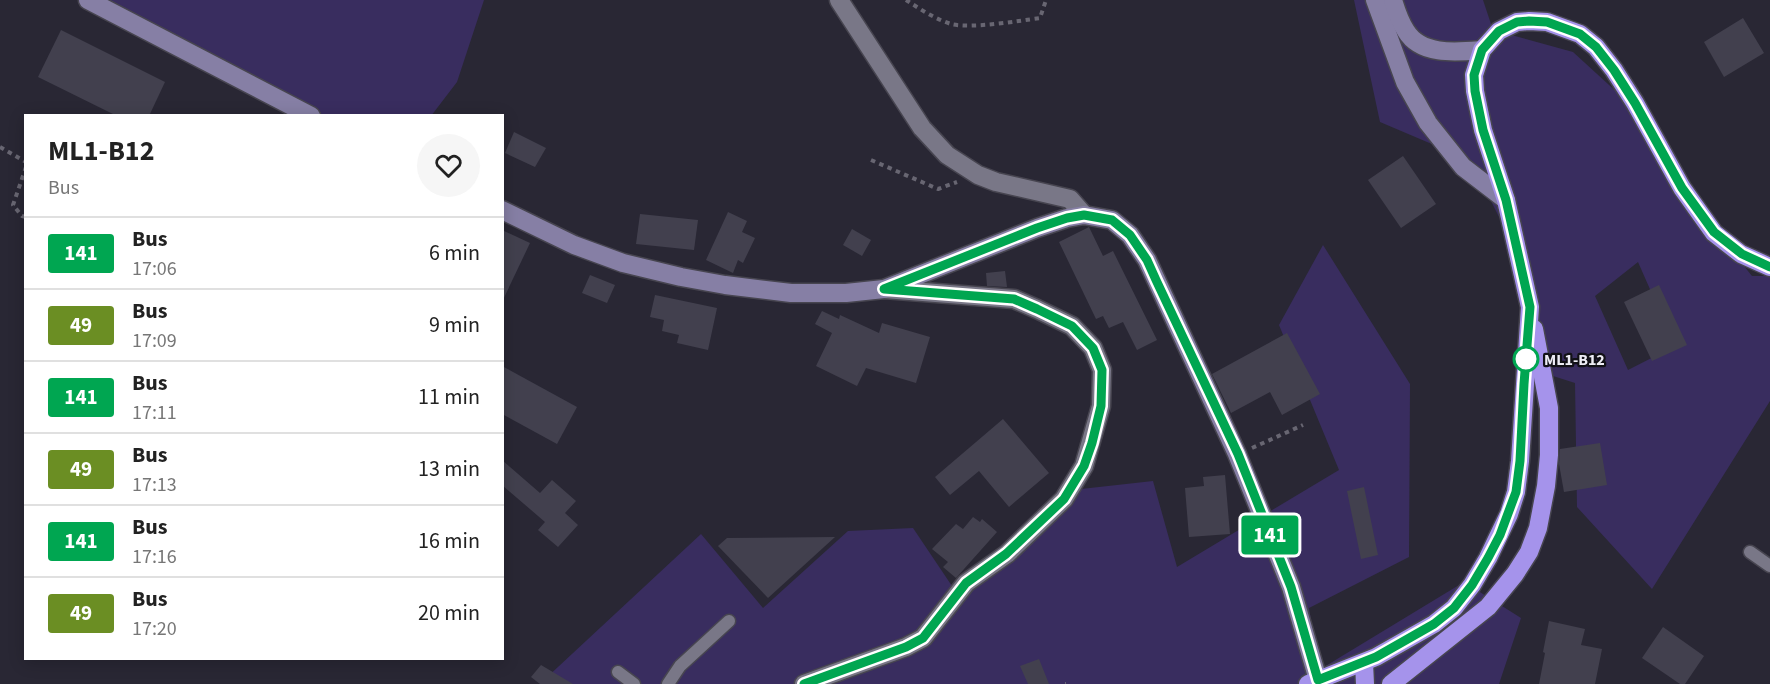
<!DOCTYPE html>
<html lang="en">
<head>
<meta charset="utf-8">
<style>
  body { margin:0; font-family:"Source Sans 3",sans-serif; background:#f6f6f6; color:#222; height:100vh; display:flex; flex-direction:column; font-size:22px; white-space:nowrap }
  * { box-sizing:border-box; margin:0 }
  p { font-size:20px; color:#767676 }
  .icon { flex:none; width:33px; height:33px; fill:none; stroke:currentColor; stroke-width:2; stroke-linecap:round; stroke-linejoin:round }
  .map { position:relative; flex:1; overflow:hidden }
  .drawer { position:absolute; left:24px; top:114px; width:480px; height:546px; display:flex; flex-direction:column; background:#fff; border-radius:0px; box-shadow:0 3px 15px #0003 }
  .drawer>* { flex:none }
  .badge { padding:0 12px; border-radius:4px; font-size:21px; line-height:39px }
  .map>.badge { position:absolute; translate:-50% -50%; box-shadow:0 0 0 3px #fff }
  .round { display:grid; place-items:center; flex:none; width:63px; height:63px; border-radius:32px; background:#f6f6f6 }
  .summary { display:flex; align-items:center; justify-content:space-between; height:102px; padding:0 24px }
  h1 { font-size:28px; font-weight:700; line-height:45px }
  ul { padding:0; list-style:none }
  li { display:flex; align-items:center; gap:18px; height:72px; padding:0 24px; border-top:2px solid #e0e0e0 }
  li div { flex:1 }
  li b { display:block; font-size:22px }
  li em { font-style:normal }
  li .badge { min-width:66px; font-weight:700; text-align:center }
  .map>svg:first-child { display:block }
</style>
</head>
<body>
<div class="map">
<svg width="1770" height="684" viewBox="0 0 1770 684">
  <rect width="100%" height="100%" fill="#292734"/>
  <!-- green -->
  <g fill="#392d5f" fill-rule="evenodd">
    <path d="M109,0H484L457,82L431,116L317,115L291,107L225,60Z"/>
    <path d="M1354,0H1483L1493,30L1573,52L1620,95L1715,230L1752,276H1770V401L1652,589L1577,507L1575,383L1528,368L1516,251L1480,179L1460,156L1380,122ZM1638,262L1675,346L1628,370L1595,296Z"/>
    <path d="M1323,245L1410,384L1409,557L1309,608L1319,670L1464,582L1521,618L1499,684H833L827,674L810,684H549L544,680L701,534L763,608L848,531L913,528L956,592L1072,490L1153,481L1177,567L1339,470L1279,325Z"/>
  </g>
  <!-- building -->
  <g fill="#42404e">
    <path d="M1743,18L1764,53L1724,77L1704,42Z"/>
    <path d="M61,30L165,82L149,116H117L38,77Z"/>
    <path d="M514,132L546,148L535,167L505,153Z"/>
    <path d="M1403,156L1436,204L1401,228L1368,180Z"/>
    <path d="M728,212L747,221L742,232L755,238L743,263L738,260L733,273L706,260Z"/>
    <path d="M640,214L698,220L694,250L636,244Z"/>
    <path d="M1089,227L1103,256L1113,251L1157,340L1137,350L1123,322L1109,328L1103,316L1096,319L1059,242Z"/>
    <path d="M852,229L871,240L862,256L843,245Z"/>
    <path d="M502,230L530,243L502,302Z"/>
    <path d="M1005,271L1007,287L987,286L986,273Z"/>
    <path d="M590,275L615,285L607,303L582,293Z"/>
    <path d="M1659,285L1687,345L1652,361L1624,302Z"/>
    <path d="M655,295L717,308L708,350L677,343L679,335L662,331L664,320L650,317Z"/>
    <path d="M822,311L839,319L840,315L879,333L882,323L930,337L916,383L866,368L857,386L816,366L832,333L815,324Z"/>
    <path d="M1287,333L1320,394L1282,415L1270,392L1231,413L1212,374Z"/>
    <path d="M502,366L577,407L557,444L502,414Z"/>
    <path d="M1003,419L1049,473L1009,507L979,471L950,495L935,477Z"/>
    <path d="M1600,443L1607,485L1564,492L1559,464L1560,449Z"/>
    <path d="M502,460L540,493L552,480L576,501L565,513L578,525L558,547L538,530L545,522L502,485Z"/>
    <path d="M1225,475L1230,534L1189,537L1185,488L1204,486L1203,477Z"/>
    <path d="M1364,487L1378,555L1361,559L1347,491Z"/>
    <path d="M973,517L980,522L982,519L997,532L956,578L943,567L948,562L932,549L956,524L963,529Z"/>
    <path d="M835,537L768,598L718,546L727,538Z"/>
    <path d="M1549,621L1585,629L1581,645L1602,649L1595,684H1539L1545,653L1543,652Z"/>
    <path d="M1663,627L1704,656L1685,684H1680L1642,658Z"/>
    <path d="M1039,659L1049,684H1028L1020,666Z"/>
    <path d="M541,665L573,684H540L531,677Z"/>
  </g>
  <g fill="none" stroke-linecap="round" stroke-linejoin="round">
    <defs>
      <g id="lane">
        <path d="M1750,552L1770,566"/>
        <path d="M618,672L634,684"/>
        <path d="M668,684L680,666L729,621"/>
      </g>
      <g id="street">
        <path d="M839,0L922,128L947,155L978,175L996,182L1070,199L1084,215"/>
        <path d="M804,684L906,647L923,638L966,583L1007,554L1064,499L1084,466L1101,406L1102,370L1093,348L1072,326L1037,309L1014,299L884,289"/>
      </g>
      <g id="secondary">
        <path d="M88,0L311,116"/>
        <path d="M1375,0L1405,82L1428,123L1463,167L1506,200"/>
        <path d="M1393,0C1396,10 1400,22 1406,31C1421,56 1457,52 1482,50"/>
        <path d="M502,210L574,245L623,263L681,277L725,285L791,293H846L884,289L1037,228L1067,218L1084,215L1112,220L1130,235L1147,260L1237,454L1291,587L1318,680"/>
      </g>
      <g id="highway">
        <path d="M1364,663L1365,684"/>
        <path d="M1308,684L1376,657L1434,624L1454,608L1472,585L1488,558L1509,514L1516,492L1520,461L1530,307L1506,200L1483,130L1475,91L1474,75L1482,50L1499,31L1517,22L1529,21L1547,22L1580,34L1596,47L1614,70L1635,103L1682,188L1714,233L1741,254L1770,267"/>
        <path d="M1391,684L1488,607L1515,574L1529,552L1538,528L1546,486L1549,455V408L1534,329"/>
      </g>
    </defs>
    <!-- lane casing -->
    <use href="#lane" stroke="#474550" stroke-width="15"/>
    <!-- street casing -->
    <use href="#street" stroke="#474550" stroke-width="21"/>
    <!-- secondary casing -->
    <use href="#secondary" stroke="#474550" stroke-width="21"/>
    <!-- highway casing -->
    <use href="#highway" stroke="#474550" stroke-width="21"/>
    <!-- path -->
    <g stroke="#686672" stroke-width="4" stroke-dasharray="4.5 4.5" stroke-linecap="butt">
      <path d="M906,0C920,9 935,19 951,24C971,29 1018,21 1040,18L1046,0"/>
      <path d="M0,147L26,162"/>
      <path d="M871,160L938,189L957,182"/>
      <path d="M26,167L13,205L22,216L26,217"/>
      <path d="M1252,448L1303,425"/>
      <path d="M1065,684H1066"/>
    </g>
    <!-- lane -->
    <use href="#lane" stroke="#797787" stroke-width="12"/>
    <!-- street -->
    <use href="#street" stroke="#797787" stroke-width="18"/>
    <!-- secondary -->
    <use href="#secondary" stroke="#867fa5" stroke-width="18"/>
    <!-- highway -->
    <use href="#highway" stroke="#a593eb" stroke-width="18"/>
  </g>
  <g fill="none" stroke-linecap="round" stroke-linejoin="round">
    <defs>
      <path id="line" d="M804,684L906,647L923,638L966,583L1006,554L1064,499L1084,466L1092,443L1101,406L1102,370L1093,348L1072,326L1037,309L1014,299L884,289L1037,228L1067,218L1084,215L1112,220L1130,235L1147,260L1156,280L1238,454L1291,587L1318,680L1376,657L1434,624L1454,608L1472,585L1488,558L1500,535L1516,492L1520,461L1524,384L1530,307L1506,200L1483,130L1475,91L1474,75L1482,50L1499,31L1517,22L1529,21L1547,22L1580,34L1596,47L1614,70L1635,103L1682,188L1714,232L1742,254L1770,267"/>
    </defs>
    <!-- line casing -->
    <use href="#line" stroke="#fff" stroke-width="14"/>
    <!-- line -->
    <use href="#line" stroke="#00a651" stroke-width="9"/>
  </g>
  <!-- markers -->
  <circle fill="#fff" stroke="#00a651" stroke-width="3" cx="1526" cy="359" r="12"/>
  <g text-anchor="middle" stroke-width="4.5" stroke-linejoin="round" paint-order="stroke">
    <!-- stop labels -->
    <g font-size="16" font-weight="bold" fill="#eeedf6" stroke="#121117" text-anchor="start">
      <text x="1544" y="365">ML1-B12</text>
    </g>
  </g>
</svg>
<b class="badge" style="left:1270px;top:535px;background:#00a651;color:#fff">141</b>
<section class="drawer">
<div class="summary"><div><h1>ML1-B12</h1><p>Bus</p></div><a class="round"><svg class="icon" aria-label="heart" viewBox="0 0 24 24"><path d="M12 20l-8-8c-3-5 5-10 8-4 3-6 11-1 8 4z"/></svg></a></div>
<ul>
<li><span class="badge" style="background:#00a651;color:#fff">141</span><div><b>Bus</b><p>17:06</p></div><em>6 min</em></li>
<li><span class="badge" style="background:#6b8e23;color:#fff">49</span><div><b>Bus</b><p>17:09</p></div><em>9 min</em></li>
<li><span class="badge" style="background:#00a651;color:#fff">141</span><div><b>Bus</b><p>17:11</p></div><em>11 min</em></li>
<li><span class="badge" style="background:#6b8e23;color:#fff">49</span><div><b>Bus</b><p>17:13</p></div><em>13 min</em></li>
<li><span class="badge" style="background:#00a651;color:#fff">141</span><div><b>Bus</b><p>17:16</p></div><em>16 min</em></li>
<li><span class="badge" style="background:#6b8e23;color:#fff">49</span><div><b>Bus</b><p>17:20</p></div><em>20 min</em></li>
</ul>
</section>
</div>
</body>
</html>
